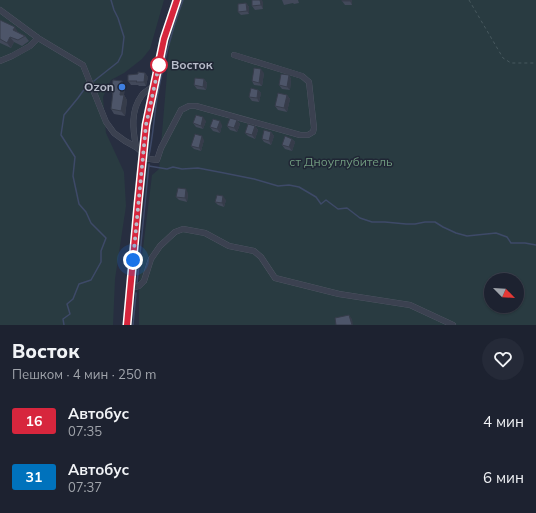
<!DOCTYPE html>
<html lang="ru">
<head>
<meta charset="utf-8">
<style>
  body { margin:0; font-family:Mulish,sans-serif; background:#252a38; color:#f1f3f6; height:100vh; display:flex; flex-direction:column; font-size:15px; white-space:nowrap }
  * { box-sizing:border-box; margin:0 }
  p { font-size:13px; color:#a0a4ab }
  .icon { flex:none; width:22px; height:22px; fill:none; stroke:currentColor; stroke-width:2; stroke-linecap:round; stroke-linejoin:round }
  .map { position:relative; height:325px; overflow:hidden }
  .drawer { display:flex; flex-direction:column; background:#1d2230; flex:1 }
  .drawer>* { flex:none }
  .badge { padding:0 8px; border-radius:3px; font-size:14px; line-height:26px }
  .needle { width:26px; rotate:114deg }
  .buttons { position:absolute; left:484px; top:273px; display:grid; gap:8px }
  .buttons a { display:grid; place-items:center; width:40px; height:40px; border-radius:50%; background:#1d2230; box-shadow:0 1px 3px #0004,0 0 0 1px #3b3f4c; font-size:20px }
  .you { position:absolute; width:20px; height:20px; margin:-10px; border:3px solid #fff; border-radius:50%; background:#1a73e8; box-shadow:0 0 0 6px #1a73e833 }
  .map>.badge { position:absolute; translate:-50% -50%; box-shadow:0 0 0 2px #fff }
  .round { display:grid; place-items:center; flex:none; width:42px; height:42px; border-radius:21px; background:#252a38 }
  .overview { display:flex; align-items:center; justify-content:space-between; height:68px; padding:0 12px }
  h1 { font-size:19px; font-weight:800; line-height:30px }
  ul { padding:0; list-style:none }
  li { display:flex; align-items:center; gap:12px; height:56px; padding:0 12px }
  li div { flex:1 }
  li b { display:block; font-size:15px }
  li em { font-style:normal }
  li .badge { min-width:44px; font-weight:700; text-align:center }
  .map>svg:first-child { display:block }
</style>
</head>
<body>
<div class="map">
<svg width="536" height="325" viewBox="0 0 536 325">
  <rect width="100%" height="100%" fill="#272e40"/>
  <!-- green -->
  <g fill="#293b41" fill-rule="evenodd">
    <path d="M0,0H164L150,49L142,59L124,73L111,80L103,97L106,133L124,172L126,206L115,279L113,325H0Z"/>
    <path d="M179,0H536V325H139V281L152,175L159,169L171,26ZM491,280H517V306H491Z"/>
  </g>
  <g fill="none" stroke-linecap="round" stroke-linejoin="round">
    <!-- stream -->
    <g stroke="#3e4a68" stroke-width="1.5">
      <path d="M94,81L118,62L122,54L124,37L118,18L114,10L111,0"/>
      <path d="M149,155C153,136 154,117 157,98C163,65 171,32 183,0"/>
      <path d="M149,166L167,169L173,167L182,169L198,168L224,173L254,179L278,186L289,185L299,187L316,197L321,204L326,200L338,209L347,208L360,218L372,222H385L406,224H415L425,222H435L443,227L456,233L467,236L496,233L507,237L511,243H525L536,245"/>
      <path d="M137,283L149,164"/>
      <path d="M64,325L63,319L70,314L67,304L73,299L79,284L91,280L101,262V251L106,238L91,223L86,212L79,204L73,176L75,157L61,135L64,115L78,98L83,91L86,88"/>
      <path d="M133,325L136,293"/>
    </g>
    <defs>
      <g id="minor">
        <path d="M0,10L38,38L83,65L106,122L114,133L125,141L136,147L143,153"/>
        <path d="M0,61L12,56L30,46L38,38"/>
        <path d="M136,147C133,130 130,111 142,95C145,91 150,89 154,86"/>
        <path d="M143,158L157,160L161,148L181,110L189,106H196L300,135H308L313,132L314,128L309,82L302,76L234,55"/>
        <path d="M130,288L139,286L144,281L151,259L160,246L175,232L183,229L205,233L229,246L254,251L261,257L275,278L339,294L410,305L453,325"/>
        <path d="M127,325L138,204L146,125L164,39L177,0"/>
      </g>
    </defs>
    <!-- minor casing -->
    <use href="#minor" stroke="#565c6a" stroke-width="6"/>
    <!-- path -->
    <path stroke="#47585e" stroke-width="1" stroke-dasharray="3 3" stroke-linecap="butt" d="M469,0L503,58L511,63H536"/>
    <!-- minor -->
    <use href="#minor" stroke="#3b4150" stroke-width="5.5"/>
  </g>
  <!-- wall -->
  <g fill="#42495a">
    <path d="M282,0H298L299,3L294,4L293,3L284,5Z"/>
    <path d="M352,0V5H345L342,1Z"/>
    <path d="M263,2V9L255,10L252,6Z"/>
    <path d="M246,3L249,7V14L241,15L238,12Z"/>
    <path d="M0,20L18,32L25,36L29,41L22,46L14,42L11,48L0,43Z"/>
    <path d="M145,73L148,77L146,86H139L138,85H131L128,81L138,74Z"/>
    <path d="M264,73L262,86L254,85L252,81Z"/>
    <path d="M289,75L291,79L290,90L282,89L279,85Z"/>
    <path d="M204,79L207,83L206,90L197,89L194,85Z"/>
    <path d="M122,81L125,86L124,95L127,100L125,116L114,114L111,109L113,94L111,92Z"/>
    <path d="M258,90L261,93L259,102L252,101L249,97Z"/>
    <path d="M287,95L290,99L287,112L278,110L275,106Z"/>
    <path d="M237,120L240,124L237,132L230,130L227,126Z"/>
    <path d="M206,121L203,129L196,127L193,123Z"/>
    <path d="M222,125L220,133L213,131L210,127Z"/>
    <path d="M255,126L258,130L255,139L248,136L245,133Z"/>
    <path d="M271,132L274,136L271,145L264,142L262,139Z"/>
    <path d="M292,139L295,142L292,151L285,149L282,145Z"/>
    <path d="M204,140L201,151L194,149L191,146Z"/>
    <path d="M188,193L187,202L179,200L176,197Z"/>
    <path d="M226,200L224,207L218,205L215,202Z"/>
  </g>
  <!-- shaded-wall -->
  <g fill="#363c4a">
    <path d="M260,0H262L263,2V9L261,5Z"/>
    <path d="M350,0H352V5L350,1Z"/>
    <path d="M246,3L249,7V14L247,11Z"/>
    <path d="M15,27L18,32L13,30Z"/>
    <path d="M10,37L14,42L11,48L7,43Z"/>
    <path d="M261,69L264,73L262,86L259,83Z"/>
    <path d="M145,73L148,77L146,86L144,82Z"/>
    <path d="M289,75L291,79L290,90L287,87Z"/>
    <path d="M204,79L207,83L206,90L203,87Z"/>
    <path d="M122,81L125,86L123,100L120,95Z"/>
    <path d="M258,90L261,93L259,102L257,98Z"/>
    <path d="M124,95L127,100L125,116L121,111Z"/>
    <path d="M287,95L290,99L287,112L284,108Z"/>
    <path d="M203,117L206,121L203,129L201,126Z"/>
    <path d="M237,120L240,124L237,132L234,128Z"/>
    <path d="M220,121L222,125L220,133L217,129Z"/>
    <path d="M255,126L258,130L255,139L252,135Z"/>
    <path d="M271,132L274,136L271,145L269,141Z"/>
    <path d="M202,136L204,140L201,151L199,148Z"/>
    <path d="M292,139L295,142L292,151L289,147Z"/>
    <path d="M186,189L188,193L187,202L185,198Z"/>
    <path d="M223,196L226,200L224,207L222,203Z"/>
    <path d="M349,315L352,319L353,325H352Z"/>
  </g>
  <!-- building -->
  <g fill="#4d5569" stroke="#363c4a">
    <path d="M252,0H260L261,5L252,6Z"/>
    <rect x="342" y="0" width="8" height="1"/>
    <path d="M246,3L247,11L238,12V4Z"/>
    <path d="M0,20L15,27L13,30L25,36L18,40L10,37L7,43L0,39Z"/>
    <path d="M254,68L261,69L259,83L252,81Z"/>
    <path d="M138,72L145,73L144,82H136L137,81H128V75L138,74Z"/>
    <path d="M281,74L289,75L287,87L279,85Z"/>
    <path d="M195,78L204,79L203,87L194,85Z"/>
    <path d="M113,80L122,81L120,95H124L121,111L111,109L113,92H111Z"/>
    <path d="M251,88L258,90L257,98L249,97Z"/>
    <path d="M278,93L287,95L284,108L275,106Z"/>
    <path d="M196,115L203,117L201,126L193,123Z"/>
    <path d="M230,118L237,120L234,128L227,126Z"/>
    <path d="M213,119L220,121L217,129L210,127Z"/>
    <path d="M248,124L255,126L252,135L245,133Z"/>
    <path d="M264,130L271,132L269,141L262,139Z"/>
    <path d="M195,134L202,136L199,148L191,146Z"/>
    <path d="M285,136L292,139L289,147L282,145Z"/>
    <path d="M178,188L186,189L185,198L176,197Z"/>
    <path d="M217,195L223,196L222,203L215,202Z"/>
    <path d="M349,315L352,325H336L335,318Z"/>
  </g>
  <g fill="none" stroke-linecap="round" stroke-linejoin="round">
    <defs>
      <path id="line" d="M127,325L138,204L146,125L164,39L177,0"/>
    </defs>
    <!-- line casing -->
    <use href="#line" stroke="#fff" stroke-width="9"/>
    <!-- line -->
    <use href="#line" stroke="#d7263d" stroke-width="6"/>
    <!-- walk -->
    <path stroke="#b8bcca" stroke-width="4" stroke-dasharray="0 7.2" d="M133,260L146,125L159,65"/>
  </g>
  <!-- markers -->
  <circle fill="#fff" stroke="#d7263d" stroke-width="2" cx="159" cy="65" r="8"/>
  <circle fill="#3f7fe0" stroke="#202635" stroke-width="1.5" cx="122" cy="87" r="4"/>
  <g text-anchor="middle" stroke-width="3" stroke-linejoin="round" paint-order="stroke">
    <!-- stop labels -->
    <g font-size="12" font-weight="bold" fill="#b8bcca" stroke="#202635" text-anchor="start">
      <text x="171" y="69">Восток</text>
    </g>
    <!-- poi labels -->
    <g font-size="12" font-weight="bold" fill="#b8bcca" stroke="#202635" text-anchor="end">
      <text x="114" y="91">Ozon</text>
    </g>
    <!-- park labels -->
    <g font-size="12" fill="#709a7f" stroke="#202635">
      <text x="341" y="166">ст Дноуглубитель</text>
    </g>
  </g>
</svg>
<div class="buttons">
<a><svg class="needle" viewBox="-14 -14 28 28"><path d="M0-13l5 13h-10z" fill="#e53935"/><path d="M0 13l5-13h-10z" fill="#a0a4ab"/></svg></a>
</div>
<div class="you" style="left:133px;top:260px"></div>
</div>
<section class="drawer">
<div class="overview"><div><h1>Восток</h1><p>Пешком · 4 мин · 250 m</p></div><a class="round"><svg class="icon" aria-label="heart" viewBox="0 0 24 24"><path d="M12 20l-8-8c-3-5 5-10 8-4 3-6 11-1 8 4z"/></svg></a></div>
<ul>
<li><span class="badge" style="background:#d7263d;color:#fff">16</span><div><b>Автобус</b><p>07:35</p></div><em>4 мин</em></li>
<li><span class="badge" style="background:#0072bc;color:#fff">31</span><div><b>Автобус</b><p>07:37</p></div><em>6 мин</em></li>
</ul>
</section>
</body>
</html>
